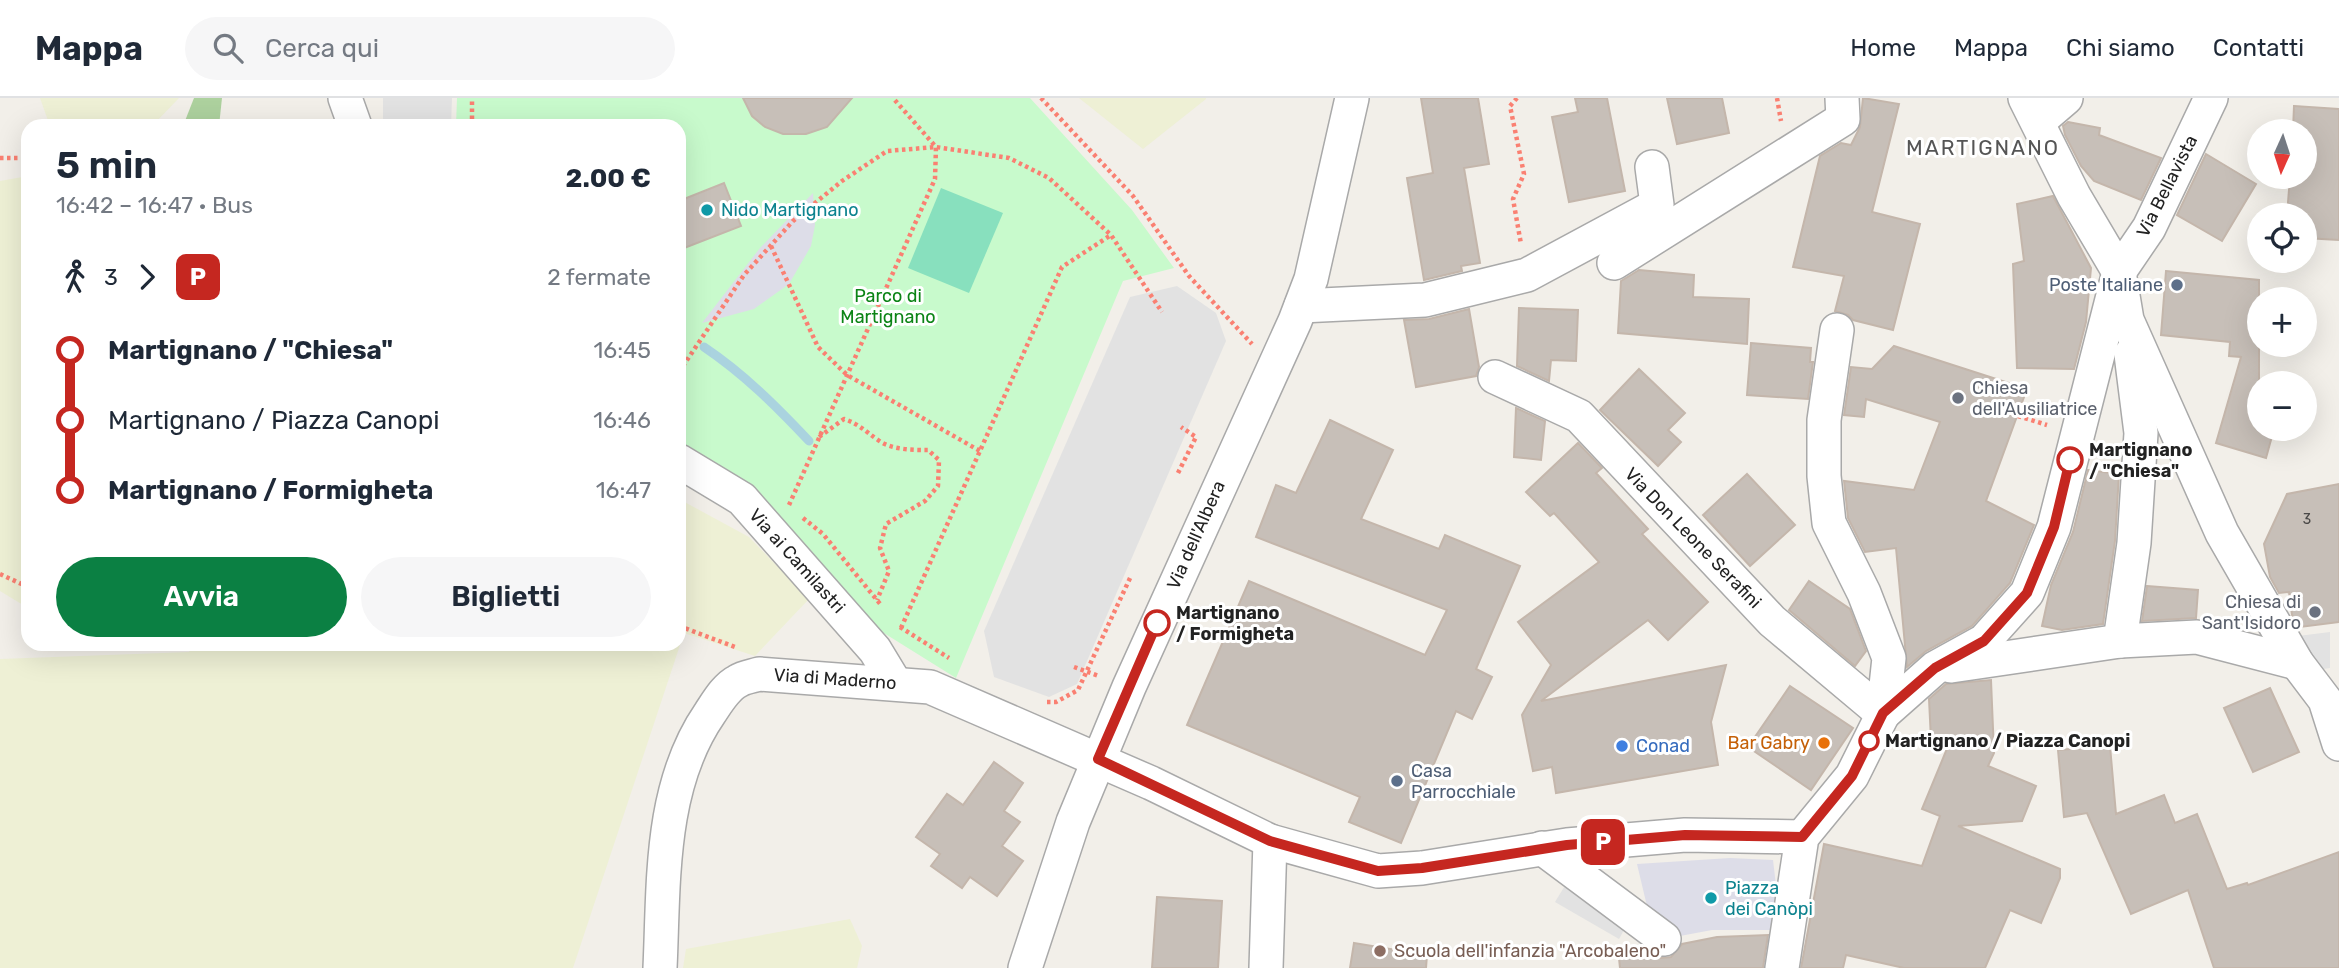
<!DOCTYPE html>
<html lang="it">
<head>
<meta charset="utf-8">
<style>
  body { margin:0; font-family:Rubik,sans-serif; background:#f6f6f7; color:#1f2937; height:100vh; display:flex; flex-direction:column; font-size:26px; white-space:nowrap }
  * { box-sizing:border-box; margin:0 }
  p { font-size:23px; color:#747a83 }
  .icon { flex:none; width:38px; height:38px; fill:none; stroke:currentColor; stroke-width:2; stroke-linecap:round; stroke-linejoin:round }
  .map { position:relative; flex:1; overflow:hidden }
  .panel { position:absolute; left:21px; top:21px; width:665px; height:532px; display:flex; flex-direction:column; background:#fff; border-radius:21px; box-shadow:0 7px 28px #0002 }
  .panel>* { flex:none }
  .badge { padding:0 14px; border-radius:10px; font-size:24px; line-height:46px }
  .needle { width:46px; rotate:183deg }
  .buttons { position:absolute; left:2247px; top:21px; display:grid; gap:14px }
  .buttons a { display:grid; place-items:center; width:70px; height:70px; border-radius:50%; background:#fff; box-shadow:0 7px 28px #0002; font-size:35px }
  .map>.badge { position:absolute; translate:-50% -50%; box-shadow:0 0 0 4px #fff }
  .legs { display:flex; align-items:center; gap:10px; height:77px; padding:0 35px; font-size:23px }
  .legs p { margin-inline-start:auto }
  .overview { display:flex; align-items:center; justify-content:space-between; height:119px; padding:0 35px }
  h1 { font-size:38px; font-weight:600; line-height:52px }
  .button { display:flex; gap:14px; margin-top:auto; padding:14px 35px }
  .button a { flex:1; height:80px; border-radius:42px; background:#0b8043; color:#fff; font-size:28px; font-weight:600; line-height:80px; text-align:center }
  .button a+a { background:#f6f6f7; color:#1f2937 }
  ul { padding:0 35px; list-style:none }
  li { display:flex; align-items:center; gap:24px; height:70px; font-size:26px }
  li i { display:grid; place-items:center; width:10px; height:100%; margin:0 9px; background:currentColor }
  li i::after { content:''; width:18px; height:18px; margin:-9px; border:5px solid; border-radius:50%; background:#fff }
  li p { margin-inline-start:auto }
  li:first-child i { background:linear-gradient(#0000 50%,currentColor 0) }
  li:last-child i { background:linear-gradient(currentColor 50%,#0000 0) }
  header { display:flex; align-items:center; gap:42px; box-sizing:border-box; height:98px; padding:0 35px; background:#fff; border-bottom:2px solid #e0e1e3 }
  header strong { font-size:33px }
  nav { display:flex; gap:38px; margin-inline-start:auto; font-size:24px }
  .search { width:490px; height:63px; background:#f6f6f7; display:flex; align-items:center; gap:18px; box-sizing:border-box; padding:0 24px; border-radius:38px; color:#747a83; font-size:26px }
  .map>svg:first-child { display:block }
</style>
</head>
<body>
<header>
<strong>Mappa</strong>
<div class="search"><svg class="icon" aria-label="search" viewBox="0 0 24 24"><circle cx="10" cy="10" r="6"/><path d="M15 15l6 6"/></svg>Cerca qui</div>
<nav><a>Home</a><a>Mappa</a><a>Chi siamo</a><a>Contatti</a></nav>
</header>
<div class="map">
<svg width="2339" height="870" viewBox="0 0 2339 870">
  <rect width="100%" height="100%" fill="#f2efe9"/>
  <!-- farmland -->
  <g fill="#eef0d5">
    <path d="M40,0H179L152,28H50Z"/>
    <path d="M1079,0H1206V1L1143,51Z"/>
    <path d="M28,78V510L0,493V83Z"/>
    <path d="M679,401L749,439L809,501L755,558L684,535L573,870H0V561L189,554L193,546H679Z"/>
    <path d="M850,821L862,848L857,870H683L686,851Z"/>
  </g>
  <!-- forest -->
  <path fill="#add19e" d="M194,0H222L219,28H183Z"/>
  <!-- park -->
  <path fill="#c8facc" d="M457,0H1030L1132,112L1174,170L1123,183L956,580L879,532L798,440L679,352V28H456Z"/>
  <!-- pitch -->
  <path fill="#88e0be" d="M941,90L1003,115L969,195L908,170Z"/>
  <!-- parking -->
  <g fill="#e2e2e2">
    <path d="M383,0H452L451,28H383Z"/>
    <path d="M1177,188L1216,215L1226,243L1077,586L1049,599L994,579L984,533L1130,199Z"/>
    <path d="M2330,534V570L2317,572L2298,538Z"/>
    <path d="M1566,786L1629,823L1619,841L1555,804Z"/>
  </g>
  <!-- plaza -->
  <g fill="#dddde8">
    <path d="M813,95L815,127L811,148L789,186L754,211L702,225L760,150Z"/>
    <path d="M1730,760L1773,762L1777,796L1770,832H1712L1664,841L1646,804L1637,766Z"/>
  </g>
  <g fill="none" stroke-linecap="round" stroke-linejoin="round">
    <!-- stream -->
    <path stroke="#aad3df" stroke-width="9" d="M704,249C744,276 776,308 809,343"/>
  </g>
  <!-- building -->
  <g fill="#c7bfb8" stroke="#c4b6ab" stroke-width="2">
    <path d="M743,0H852L827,29L806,36H783L765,29L752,18Z"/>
    <path d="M1421,0H1478L1489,66L1464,70L1480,165L1461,168L1462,173L1424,182L1407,80L1433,75Z"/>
    <path d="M1575,0H1607L1625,93L1569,104L1552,19L1578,14Z"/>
    <path d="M1667,0H1722L1729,35L1677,46Z"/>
    <path d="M1863,0L1899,6L1872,114L1920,126L1893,232L1853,222L1848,217L1835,213L1844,178L1793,169L1820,58L1841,45L1851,47L1860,29Z"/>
    <path d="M2294,8L2339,11V142L2305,140V117H2287L2290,79H2305V33H2293Z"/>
    <path d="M2068,24L2100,30L2099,37L2161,60L2141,102L2094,83L2081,68L2065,37L2063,28Z"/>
    <path d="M2206,56L2256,86L2222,143L2177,117Z"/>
    <path d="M724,85L741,128L679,152V103Z"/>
    <path d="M2053,98L2091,170L2086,224L2074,271L2017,270L2013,166L2024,163L2017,106Z"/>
    <path d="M1639,172L1694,177L1693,199L1749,201L1747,246L1618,235L1621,183Z"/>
    <path d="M2166,173L2259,182V331H2274L2266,360L2216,345L2241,259L2229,258L2230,244L2161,237Z"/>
    <path d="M1519,210L1578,212L1576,263L1551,262L1549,283L1517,268Z"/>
    <path d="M1469,211L1479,269L1476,278L1416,289L1404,222L1429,221Z"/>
    <path d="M1751,245L1811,250L1810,264H1813L1808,301L1747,297Z"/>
    <path d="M1894,248L2027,291L1986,403L2034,427L2010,485L1972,528L1926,553L1907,569L1896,450L1865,454L1848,420L1844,383L1914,392L1940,324L1866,301L1864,319L1844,317L1851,269L1872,271Z"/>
    <path d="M1639,271L1685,315L1668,332L1681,344L1658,368L1600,312Z"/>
    <path d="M1516,310L1545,323L1541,362L1514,359Z"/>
    <path d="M1330,322L1393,352L1361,421L1439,451L1445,437L1520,468L1476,571L1492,579L1472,621L1456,613L1401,745L1349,724L1360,699L1187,627L1249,483L1425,557L1447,512L1256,439L1276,387L1296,395Z"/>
    <path d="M1578,345L1602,370L1596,375L1648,431L1642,436L1708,504L1668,542L1648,522L1541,603L1726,567L1711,624L1718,667L1556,695L1552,669L1533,673L1522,617L1551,567L1518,524L1599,464L1554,415L1550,418L1526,394Z"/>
    <path d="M2088,372L2119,376L2115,443L2103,526L2062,532L2042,528L2051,487L2073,434Z"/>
    <path d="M1747,376L1795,427L1750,468L1703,417Z"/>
    <path d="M2339,386V524L2300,529L2292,517L2289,494L2279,495L2270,479L2264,446L2287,396Z"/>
    <path d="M1809,483L1850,511L1866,553L1855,568L1789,512Z"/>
    <path d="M2147,488L2198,492L2196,520L2142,523Z"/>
    <path d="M1991,582L1994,655L1988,668L2036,688L2022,723L1958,728L2060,771V780L2041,825L2010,812L1985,870H1904L1846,857L1843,870H1801L1824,746L1922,768L1940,718L1922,711L1951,641L1931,642L1929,601L1946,586Z"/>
    <path d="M1790,588L1853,630L1811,692L1748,649Z"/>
    <path d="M2270,590L2299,654L2253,674L2224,610Z"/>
    <path d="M2110,648L2116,716L2164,697L2175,725L2197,716L2227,791L2247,785L2248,787L2339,754V870H2214L2188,792L2131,816L2087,715L2064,719L2058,652Z"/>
    <path d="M994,664L1023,685L1004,713L1020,724L1002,748L1023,763L997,798L970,779L962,790L931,768L940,756L916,739L947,696L963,707Z"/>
    <path d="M1157,799L1222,803L1218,870H1152Z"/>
    <path d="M1768,837L1763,870H1620L1619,860L1648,853L1661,860L1671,859L1682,846L1717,839Z"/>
    <path d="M1354,845L1427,857L1426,870H1350Z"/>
  </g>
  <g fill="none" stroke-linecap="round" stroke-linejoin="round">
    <defs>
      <g id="minor">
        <path d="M345,0L355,28"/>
        <path d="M2025,0L2074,98L2119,174L2127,222L2222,435L2297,565L2325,602L2339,646"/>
        <path d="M2038,24L2066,0"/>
        <path d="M1614,165L1843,21L1842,0"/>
        <path d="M1301,208L1425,202L1527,177L1657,107L1652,69"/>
        <path d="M1495,279L1579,318L1772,523L1883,616"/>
        <path d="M679,363L742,401L875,552L895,585"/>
        <path d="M2120,543L2134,445L2141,335L2131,256"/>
        <path d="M1951,568L2120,543L2197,539L2297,565"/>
        <path d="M1883,616L1935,570L1984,543L2027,495L2054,429L2119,174L2149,130L2211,0"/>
        <path d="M1542,750L1664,841"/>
        <path d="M660,870C664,784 659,689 710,615C718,603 726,589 738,583C744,579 753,578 759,576L930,589L1151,685L1270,743L1378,773L1422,770L1567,747L1685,737L1802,739"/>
        <path d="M1025,870L1073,724L1129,589L1295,223L1311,181L1352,0"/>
        <path d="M1266,870L1270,743"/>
        <path d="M1782,870L1802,739L1852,678L1883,616L1889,560L1864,495L1829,425L1824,378V322L1837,232"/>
      </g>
    </defs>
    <!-- minor casing -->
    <use href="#minor" stroke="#a9a9a9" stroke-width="36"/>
    <!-- path -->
    <g stroke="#fa8072" stroke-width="4.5" stroke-dasharray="3.5 3.5" stroke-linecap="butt">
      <path d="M1041,0L1133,98L1189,178L1252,246"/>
      <path d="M1517,0L1510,8L1524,76L1513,101L1521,146"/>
      <path d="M1777,0L1781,23"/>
      <path d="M472,28V0"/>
      <path d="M0,60H28"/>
      <path d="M771,148L818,249L847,277L980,353"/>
      <path d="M679,274L744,177L793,123L842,83L887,53L936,49L1009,60L1049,80L1111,137L1162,214"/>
      <path d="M2018,318L2047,327"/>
      <path d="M819,339L844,321C859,326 865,333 878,342C891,352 913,352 928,352L939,362L938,388L925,403L886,426L880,450L889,473L877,502"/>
      <path d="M1178,375L1196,339L1181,329"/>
      <path d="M789,407L935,81L936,49L893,0"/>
      <path d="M803,420L823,436L881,507"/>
      <path d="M0,476L28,489"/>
      <path d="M679,528L735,549"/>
      <path d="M900,529L949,560"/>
      <path d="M901,530L1062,169L1111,137"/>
      <path d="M1074,569L1099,578"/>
      <path d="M1047,604H1056L1078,592L1131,478"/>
    </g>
    <!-- minor -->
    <use href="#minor" stroke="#fff" stroke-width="33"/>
  </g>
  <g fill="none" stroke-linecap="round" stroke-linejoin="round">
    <defs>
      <path id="line-1" d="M1157,525L1098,661L1270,743L1378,773L1422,770L1567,747L1685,737L1802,739L1852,678L1883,615L1935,570L1984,543L2027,495L2054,429L2070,362"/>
    </defs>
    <!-- line-1 casing -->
    <use href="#line-1" stroke="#fff" stroke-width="16"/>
    <!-- line-1 -->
    <use href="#line-1" stroke="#c52720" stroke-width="10"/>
  </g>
  <!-- markers -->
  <g fill="#0f9aa8" stroke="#fff" stroke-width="2.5">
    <circle cx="707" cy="112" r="7"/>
    <circle cx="1711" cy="800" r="7"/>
  </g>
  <g fill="#5c6f8a" stroke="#fff" stroke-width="2.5">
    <circle cx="2177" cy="187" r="7"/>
    <circle cx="1397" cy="683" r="7"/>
  </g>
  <g fill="#6b7280" stroke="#fff" stroke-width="2.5">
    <circle cx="1958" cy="300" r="7"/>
    <circle cx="2315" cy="514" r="7"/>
  </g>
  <g fill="#fff" stroke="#c52720" stroke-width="3.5">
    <circle cx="2070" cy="362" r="12"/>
    <circle cx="1157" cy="525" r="12"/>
    <circle cx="1869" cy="643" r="9"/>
  </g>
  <circle fill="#e8710a" stroke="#fff" stroke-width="2.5" cx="1824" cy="645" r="7"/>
  <circle fill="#3f7fe0" stroke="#fff" stroke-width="2.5" cx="1622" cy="648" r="7"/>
  <circle fill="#8d6e63" stroke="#fff" stroke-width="2.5" cx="1380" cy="853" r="7"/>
  <g text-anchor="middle" stroke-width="6" stroke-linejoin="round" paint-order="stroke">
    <!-- number labels -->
    <g font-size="14" fill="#4b4948">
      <text x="2307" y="426">3</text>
    </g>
    <!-- street labels -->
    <g font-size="18" fill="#222" stroke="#fff">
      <text transform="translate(2167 88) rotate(-63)" y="6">Via Bellavista</text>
      <text transform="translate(1196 437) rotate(-66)" y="6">Via dell'Albera</text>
      <text transform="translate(1693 440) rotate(46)" y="6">Via Don Leone Serafini</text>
      <text transform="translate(797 463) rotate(48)" y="6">Via ai Camilastri</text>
      <text transform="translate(835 581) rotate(4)" y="6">Via di Maderno</text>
    </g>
    <!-- culture labels -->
    <g font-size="18" fill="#0d838f" stroke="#fff" text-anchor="start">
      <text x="721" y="118">Nido Martignano</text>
      <text x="1725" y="796">Piazza<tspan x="1725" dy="21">dei Canòpi</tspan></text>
    </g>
    <!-- service labels -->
    <g font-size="18" fill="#4e5e75" stroke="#fff" text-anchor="end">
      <text x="2163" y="193">Poste Italiane</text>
      <text x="1411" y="679" text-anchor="start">Casa<tspan x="1411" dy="21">Parrocchiale</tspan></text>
    </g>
    <!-- park labels -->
    <g font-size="18" fill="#0c8416" stroke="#fff">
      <text x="888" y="204">Parco di<tspan x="888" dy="21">Martignano</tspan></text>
    </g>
    <!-- worship labels -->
    <g font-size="18" fill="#5b616d" stroke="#fff" text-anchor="start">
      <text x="1972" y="296">Chiesa<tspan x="1972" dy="21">dell'Ausiliatrice</tspan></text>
      <text x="2301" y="510" text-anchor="end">Chiesa di<tspan x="2301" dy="21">Sant'Isidoro</tspan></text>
    </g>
    <!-- stop labels -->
    <g font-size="18" font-weight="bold" fill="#222" stroke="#fff" text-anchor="start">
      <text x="2089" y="358">Martignano<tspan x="2089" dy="21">/ "Chiesa"</tspan></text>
      <text x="1176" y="521">Martignano<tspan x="1176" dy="21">/ Formigheta</tspan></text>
      <text x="1885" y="649">Martignano / Piazza Canopi</text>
    </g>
    <!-- food labels -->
    <g font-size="18" fill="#c56008" stroke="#fff" text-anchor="end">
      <text x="1810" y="651">Bar Gabry</text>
    </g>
    <!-- shop labels -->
    <g font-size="18" fill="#366cbe" stroke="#fff" text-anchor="start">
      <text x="1636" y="654">Conad</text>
    </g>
    <!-- education labels -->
    <g font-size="18" fill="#785e54" stroke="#fff" text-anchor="start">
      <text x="1394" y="859">Scuola dell'infanzia "Arcobaleno"</text>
    </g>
    <!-- quarter labels -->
    <g font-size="21" letter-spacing="2" fill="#555" stroke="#fff">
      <text x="1983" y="57">MARTIGNANO</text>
    </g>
  </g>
</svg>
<div class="buttons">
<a><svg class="needle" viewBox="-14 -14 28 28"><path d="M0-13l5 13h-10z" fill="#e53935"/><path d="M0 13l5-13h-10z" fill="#747a83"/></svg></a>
<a><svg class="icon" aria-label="locate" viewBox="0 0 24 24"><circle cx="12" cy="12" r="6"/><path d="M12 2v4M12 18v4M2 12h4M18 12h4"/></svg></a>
<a>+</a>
<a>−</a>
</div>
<b class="badge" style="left:1603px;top:744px;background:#c52720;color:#fff">P</b>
<section class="panel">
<div class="overview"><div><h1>5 min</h1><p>16:42 – 16:47 · Bus</p></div><b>2.00 €</b></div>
<div class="legs"><svg class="icon" aria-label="walk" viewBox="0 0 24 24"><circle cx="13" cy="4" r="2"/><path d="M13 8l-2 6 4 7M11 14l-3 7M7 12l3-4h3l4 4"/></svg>3<svg class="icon" aria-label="forward" viewBox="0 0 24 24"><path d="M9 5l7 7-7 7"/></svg><b class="badge" style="background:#c52720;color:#fff">P</b><p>2 fermate</p></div>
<ul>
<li><i style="color:#c52720"></i><b>Martignano / &quot;Chiesa&quot;</b><p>16:45</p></li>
<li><i style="color:#c52720"></i><span>Martignano / Piazza Canopi</span><p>16:46</p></li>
<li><i style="color:#c52720"></i><b>Martignano / Formigheta</b><p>16:47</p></li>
</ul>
<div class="button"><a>Avvia</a><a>Biglietti</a></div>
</section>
</div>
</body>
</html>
